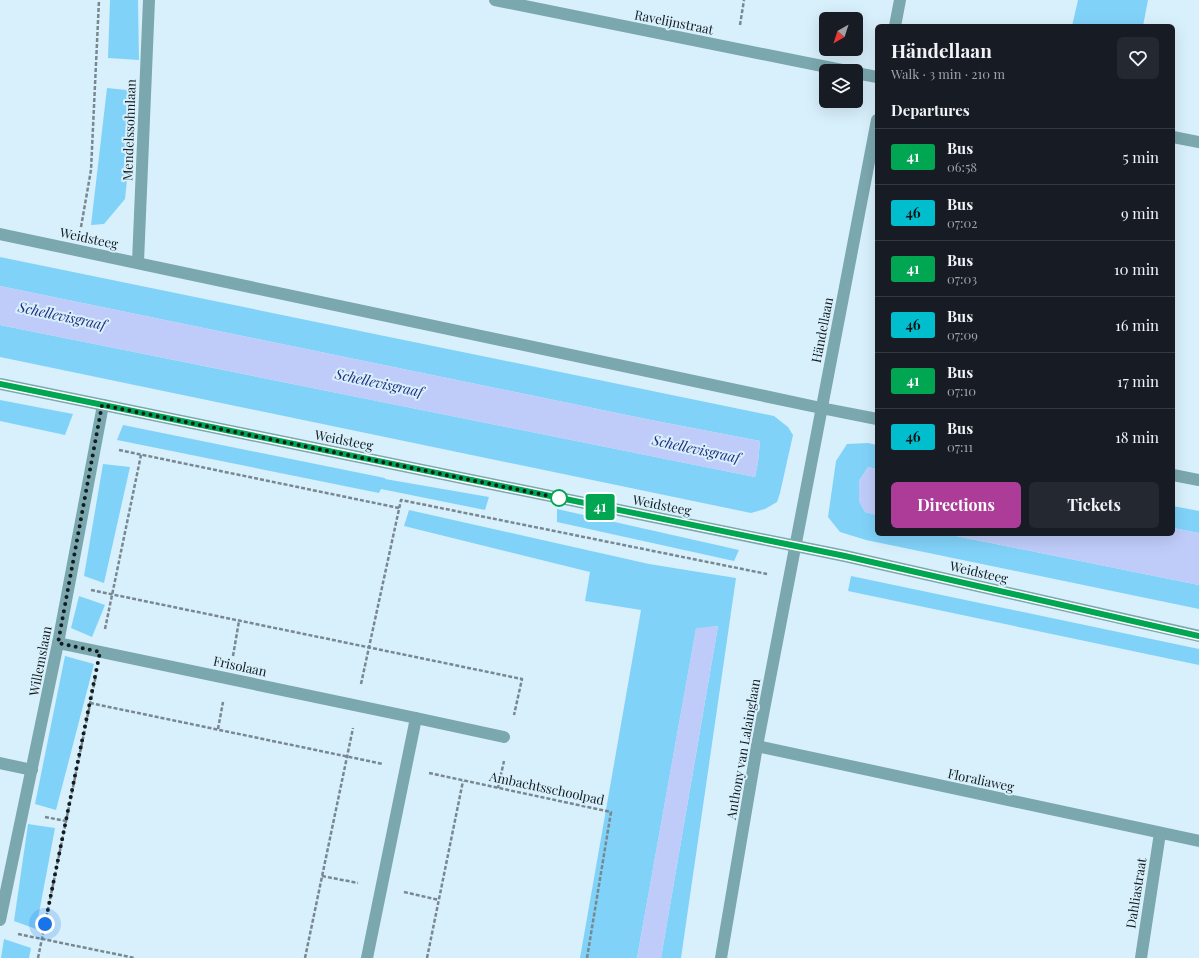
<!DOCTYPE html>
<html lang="en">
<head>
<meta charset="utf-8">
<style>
  body { margin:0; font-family:"Playfair Display",serif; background:#242831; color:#f1f3f6; height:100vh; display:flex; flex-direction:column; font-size:15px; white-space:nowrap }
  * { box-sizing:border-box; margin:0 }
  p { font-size:13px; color:#9ea1a6 }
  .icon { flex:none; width:22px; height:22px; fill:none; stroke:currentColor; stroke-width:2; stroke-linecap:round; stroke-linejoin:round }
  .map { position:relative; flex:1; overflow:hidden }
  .drawer { position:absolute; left:875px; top:24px; width:300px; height:512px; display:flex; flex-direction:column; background:#171b24; border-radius:6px; box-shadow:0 4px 16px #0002 }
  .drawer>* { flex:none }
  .badge { padding:0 8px; border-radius:3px; font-size:14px; line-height:26px }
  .needle { width:26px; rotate:219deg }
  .fabs { position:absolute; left:819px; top:12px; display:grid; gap:8px }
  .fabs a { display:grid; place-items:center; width:44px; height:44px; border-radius:6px; background:#171b24; box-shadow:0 4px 16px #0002; font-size:20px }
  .you { position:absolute; width:20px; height:20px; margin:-10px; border:3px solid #fff; border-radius:50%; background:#1a73e8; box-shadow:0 0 0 6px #1a73e833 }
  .map>.badge { position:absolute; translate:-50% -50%; box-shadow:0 0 0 2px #fff }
  h2 { padding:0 16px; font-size:15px; line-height:36px }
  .round { display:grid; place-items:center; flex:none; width:42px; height:42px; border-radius:6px; background:#242831 }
  .overview { display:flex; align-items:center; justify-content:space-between; height:68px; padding:0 16px }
  h1 { font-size:19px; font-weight:700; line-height:30px }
  .action { display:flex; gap:8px; margin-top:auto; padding:8px 16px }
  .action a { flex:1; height:46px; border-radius:6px; background:#ac3c98; color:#fff; font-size:16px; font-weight:700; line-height:46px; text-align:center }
  .action a+a { background:#242831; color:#f1f3f6 }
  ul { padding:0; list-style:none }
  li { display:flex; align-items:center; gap:12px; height:56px; padding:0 16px; border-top:1px solid #363941 }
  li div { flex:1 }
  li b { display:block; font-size:15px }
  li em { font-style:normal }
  li .badge { min-width:44px; font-weight:700; text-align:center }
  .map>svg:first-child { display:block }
</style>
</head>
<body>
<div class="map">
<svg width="1199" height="958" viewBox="0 0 1199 958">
  <rect width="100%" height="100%" fill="#d8f0fc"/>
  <!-- green -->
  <g fill="#81d2f9">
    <path d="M110,0H138L139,60L108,58Z"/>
    <path d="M1078,0H1148L1143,26H1072Z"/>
    <path d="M107,88L136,91L125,199L104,224L91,225Z"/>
    <path d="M0,257L774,416L788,427L793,435L780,493L777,502L765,509L751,513L0,357V325L755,477L758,462L760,441L646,419L0,286Z"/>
    <path d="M0,400L73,414L65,435L0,421Z"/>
    <path d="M123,425L385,478V479L489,497L485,510L381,489L379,493L117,440Z"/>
    <path d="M868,443L877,445V469L868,467L859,481V501L865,512L877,515V534H946L1199,585V609L866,540L840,532L828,517L836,461L847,444Z"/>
    <path d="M103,464L130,467L104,583L84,576Z"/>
    <path d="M1173,506L1199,511V533L1173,528Z"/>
    <path d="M557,509L739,550L734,561L557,522Z"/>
    <path d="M409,510L649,564L736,578L681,958H661L718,626L696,629L637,958H580L641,610L585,601L590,572L404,526Z"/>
    <path d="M851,576L1199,649V665L848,591Z"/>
    <path d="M79,596L105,605L92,637L71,628Z"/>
    <path d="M65,656L94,664L56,810L35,804Z"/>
    <path d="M28,824L55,828L36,929L14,921Z"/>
    <path d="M4,939L31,948L29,958H1Z"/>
  </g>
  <!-- water -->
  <g fill="#bfccf9">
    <path d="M0,286L646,419L760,441L758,462L755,477L0,325Z"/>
    <path d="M868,467L877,469V515L865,512L859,501V481Z"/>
    <path d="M1173,528L1199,533V585L946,534H1173Z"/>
    <path d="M718,626L661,958H637L696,628Z"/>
  </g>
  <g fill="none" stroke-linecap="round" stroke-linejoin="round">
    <!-- path -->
    <g stroke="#788890" stroke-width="2.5" stroke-dasharray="4 2" stroke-linecap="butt">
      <path d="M740,25L744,0"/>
      <path d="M81,227L91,170L99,0"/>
      <path d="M119,450L399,508"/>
      <path d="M91,590L522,679L514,715"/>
      <path d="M105,629L141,455"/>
      <path d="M233,656L239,621"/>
      <path d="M361,684L401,500L767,574"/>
      <path d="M90,703L383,764"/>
      <path d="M218,729L223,702"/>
      <path d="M429,773L611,812L587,958"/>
      <path d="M498,788L504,761"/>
      <path d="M45,817L66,821"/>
      <path d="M322,876L358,883"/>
      <path d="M404,892L439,900"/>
      <path d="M18,934L135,958"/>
      <path d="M38,958L96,675"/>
      <path d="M305,958L353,728"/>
      <path d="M427,958L463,781"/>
    </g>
    <!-- minor -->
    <g stroke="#7ba7ae" stroke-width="12">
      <path d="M495,0L847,71"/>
      <path d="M895,26L900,0"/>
      <path d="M856,73L877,77"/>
      <path d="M1173,137L1199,142"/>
      <path d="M0,234L821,408L877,419"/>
      <path d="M138,262L149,0"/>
      <path d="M0,384L845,556L1199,636"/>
      <path d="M1173,475L1199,480"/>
      <path d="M58,643L416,718L367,958"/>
      <path d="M416,718L504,737"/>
      <path d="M757,746L1199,841"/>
      <path d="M0,763L32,770"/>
      <path d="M0,920L58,643L103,405"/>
      <path d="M721,958L757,746L877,120"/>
      <path d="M1141,958L1160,833"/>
    </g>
  </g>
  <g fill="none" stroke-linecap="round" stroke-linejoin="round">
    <defs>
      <path id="line" d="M0,384L845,556L1199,636"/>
    </defs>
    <!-- line casing -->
    <use href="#line" stroke="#fff" stroke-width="9"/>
    <!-- line -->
    <use href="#line" stroke="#00a651" stroke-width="6"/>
    <!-- walk -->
    <path stroke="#131c20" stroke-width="4" stroke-dasharray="0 7.2" d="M45,924L100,652L58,643L102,405L564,499L559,498"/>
  </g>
  <!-- markers -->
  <circle fill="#fff" stroke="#00a651" stroke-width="2" cx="559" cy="498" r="8"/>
  <g text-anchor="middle" stroke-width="4" stroke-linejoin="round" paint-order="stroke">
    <!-- street labels -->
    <g font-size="13" fill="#131c20" stroke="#d8f0fc">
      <text transform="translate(674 22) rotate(11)" y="5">Ravelijnstraat</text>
      <text transform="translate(129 130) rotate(-88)" y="5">Mendelssohnlaan</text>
      <text transform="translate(89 238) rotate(12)" y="5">Weidsteeg</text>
      <text transform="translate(822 330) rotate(-79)" y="5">Händellaan</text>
      <text transform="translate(344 440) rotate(11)" y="5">Weidsteeg</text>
      <text transform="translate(662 505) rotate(11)" y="5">Weidsteeg</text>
      <text transform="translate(979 572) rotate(13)" y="5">Weidsteeg</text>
      <text transform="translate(40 661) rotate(-79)" y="5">Willemslaan</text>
      <text transform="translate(240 666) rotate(12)" y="5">Frisolaan</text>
      <text transform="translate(743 749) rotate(-80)" y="5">Anthony van Lalainglaan</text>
      <text transform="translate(981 780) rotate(12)" y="5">Floraliaweg</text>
      <text transform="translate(547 788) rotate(12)" y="5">Ambachtsschoolpad</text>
      <text transform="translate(1136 893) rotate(-81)" y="5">Dahliastraat</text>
    </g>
    <!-- water labels -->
    <g font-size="14" font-style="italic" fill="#242d7f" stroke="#d8f0fc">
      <text transform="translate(62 316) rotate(12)" y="5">Schellevisgraaf</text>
      <text transform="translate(379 383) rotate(12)" y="5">Schellevisgraaf</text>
      <text transform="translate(696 449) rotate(12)" y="5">Schellevisgraaf</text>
    </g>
  </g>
</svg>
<div class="fabs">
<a><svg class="needle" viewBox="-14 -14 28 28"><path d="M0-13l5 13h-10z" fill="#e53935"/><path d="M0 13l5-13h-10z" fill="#9ea1a6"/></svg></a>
<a><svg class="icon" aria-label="layers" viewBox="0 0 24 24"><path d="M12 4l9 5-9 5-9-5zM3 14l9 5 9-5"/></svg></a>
</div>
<div class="you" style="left:45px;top:924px"></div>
<b class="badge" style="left:600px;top:507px;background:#00a651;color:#fff">41</b>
<section class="drawer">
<div class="overview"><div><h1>Händellaan</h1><p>Walk · 3 min · 210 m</p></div><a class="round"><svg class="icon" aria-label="heart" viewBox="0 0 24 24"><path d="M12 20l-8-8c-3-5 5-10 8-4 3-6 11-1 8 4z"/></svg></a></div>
<h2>Departures</h2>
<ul>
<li><span class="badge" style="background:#00a651;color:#fff">41</span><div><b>Bus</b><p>06:58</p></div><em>5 min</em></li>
<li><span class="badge" style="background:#00becd;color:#111">46</span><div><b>Bus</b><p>07:02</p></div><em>9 min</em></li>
<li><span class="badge" style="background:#00a651;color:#fff">41</span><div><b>Bus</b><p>07:03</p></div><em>10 min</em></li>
<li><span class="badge" style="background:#00becd;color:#111">46</span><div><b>Bus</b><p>07:09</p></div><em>16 min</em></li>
<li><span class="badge" style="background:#00a651;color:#fff">41</span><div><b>Bus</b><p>07:10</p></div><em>17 min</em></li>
<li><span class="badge" style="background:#00becd;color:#111">46</span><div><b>Bus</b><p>07:11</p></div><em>18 min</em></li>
</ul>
<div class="action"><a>Directions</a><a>Tickets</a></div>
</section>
</div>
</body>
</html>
